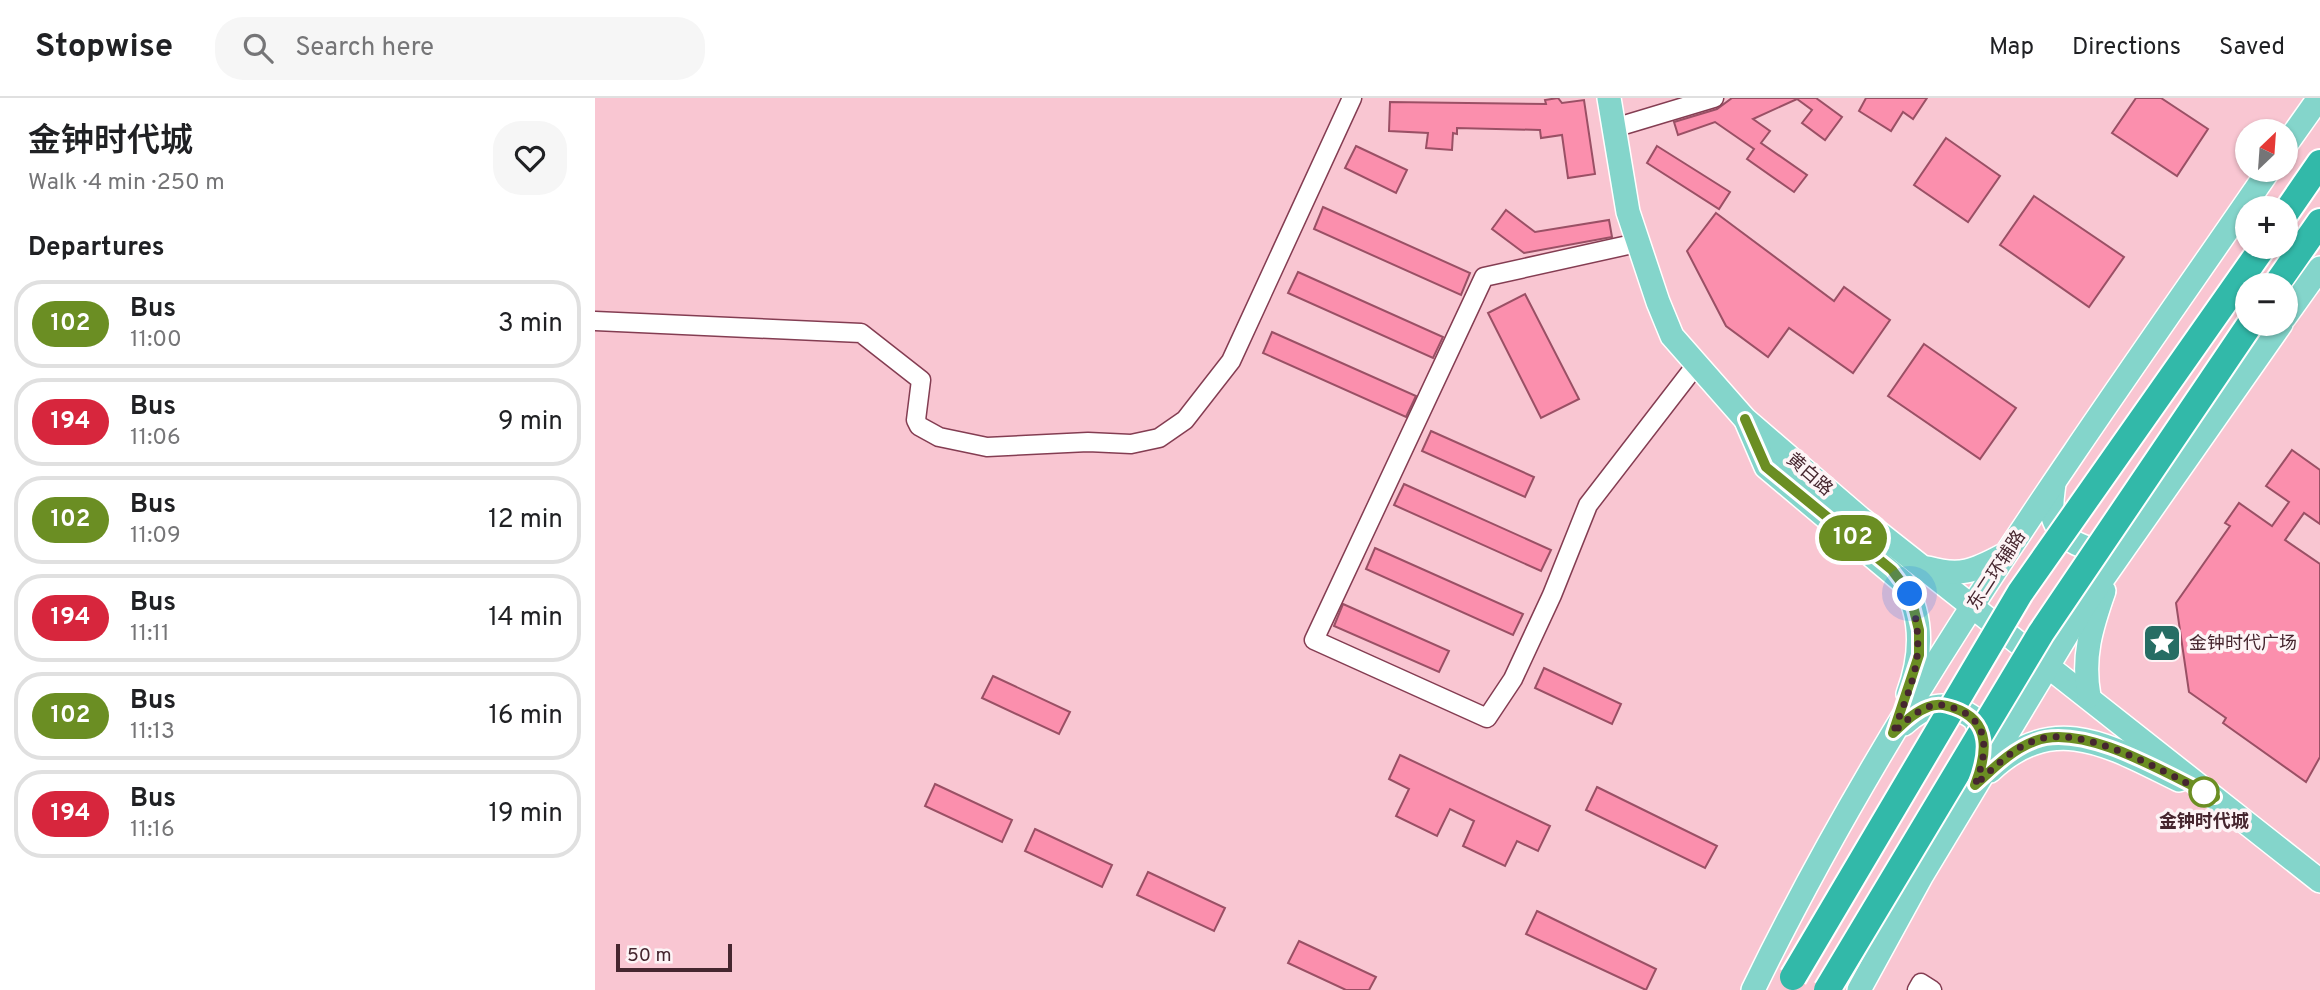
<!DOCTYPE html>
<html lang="en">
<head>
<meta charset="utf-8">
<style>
  body { margin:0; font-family:Overpass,"Noto Sans SC",sans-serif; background:#f6f6f6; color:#202124; height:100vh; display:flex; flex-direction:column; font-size:26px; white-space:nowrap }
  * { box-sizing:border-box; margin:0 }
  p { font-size:23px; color:#757577 }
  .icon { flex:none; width:38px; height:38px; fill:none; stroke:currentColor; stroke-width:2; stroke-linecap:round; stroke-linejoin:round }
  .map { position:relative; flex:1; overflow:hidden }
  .panel { display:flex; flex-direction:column; background:#fff; width:595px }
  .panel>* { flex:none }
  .badge { padding:0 14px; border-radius:23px; font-size:24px; line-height:46px }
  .needle { width:46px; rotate:25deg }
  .controls { position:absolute; left:1640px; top:21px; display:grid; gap:14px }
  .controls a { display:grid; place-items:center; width:63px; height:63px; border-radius:50%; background:#fff; box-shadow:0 2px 5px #0004; font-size:35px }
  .scale { position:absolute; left:21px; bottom:18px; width:116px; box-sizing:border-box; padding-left:7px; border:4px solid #46262f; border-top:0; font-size:19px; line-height:24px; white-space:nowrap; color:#46262f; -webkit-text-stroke:5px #fdf4f6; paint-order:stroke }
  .you { position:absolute; width:35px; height:35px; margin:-18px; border:5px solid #fff; border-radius:50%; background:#1a73e8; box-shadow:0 0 0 10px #1a73e833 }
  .map>.badge { position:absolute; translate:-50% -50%; box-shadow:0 0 0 4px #fff }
  h2 { padding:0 28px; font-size:26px; line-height:63px }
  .round { display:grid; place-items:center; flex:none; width:74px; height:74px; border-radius:28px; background:#f6f6f6 }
  .summary { display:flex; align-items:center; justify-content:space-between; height:119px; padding:0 28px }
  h1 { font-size:33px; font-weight:600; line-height:52px }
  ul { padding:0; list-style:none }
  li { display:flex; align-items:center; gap:21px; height:88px; margin:0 14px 10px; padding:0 14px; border:4px solid #e0e0e0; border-radius:28px }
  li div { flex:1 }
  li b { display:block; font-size:26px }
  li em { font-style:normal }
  li .badge { min-width:77px; font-weight:700; text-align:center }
  header { display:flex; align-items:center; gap:42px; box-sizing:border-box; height:98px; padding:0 35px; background:#fff; border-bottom:2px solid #e0e0e0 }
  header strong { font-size:33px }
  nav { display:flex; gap:38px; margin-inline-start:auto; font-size:24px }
  .search { width:490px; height:63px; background:#f6f6f6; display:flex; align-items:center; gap:18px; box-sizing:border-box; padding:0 24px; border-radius:28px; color:#757577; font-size:26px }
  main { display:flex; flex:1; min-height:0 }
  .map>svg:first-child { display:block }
</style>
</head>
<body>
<header>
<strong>Stopwise</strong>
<div class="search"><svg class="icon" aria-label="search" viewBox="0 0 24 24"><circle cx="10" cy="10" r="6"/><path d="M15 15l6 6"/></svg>Search here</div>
<nav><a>Map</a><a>Directions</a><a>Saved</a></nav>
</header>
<main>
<section class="panel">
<div class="summary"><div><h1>金钟时代城</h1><p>Walk · 4 min · 250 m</p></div><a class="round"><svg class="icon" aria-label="heart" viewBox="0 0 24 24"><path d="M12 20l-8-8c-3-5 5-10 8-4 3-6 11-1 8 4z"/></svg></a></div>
<h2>Departures</h2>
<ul>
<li><span class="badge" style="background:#6b8e23;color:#fff">102</span><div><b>Bus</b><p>11:00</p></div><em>3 min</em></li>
<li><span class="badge" style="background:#d7263d;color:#fff">194</span><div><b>Bus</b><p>11:06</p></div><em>9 min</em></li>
<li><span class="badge" style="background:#6b8e23;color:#fff">102</span><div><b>Bus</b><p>11:09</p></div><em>12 min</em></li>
<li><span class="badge" style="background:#d7263d;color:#fff">194</span><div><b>Bus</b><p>11:11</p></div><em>14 min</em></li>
<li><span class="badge" style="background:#6b8e23;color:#fff">102</span><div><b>Bus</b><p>11:13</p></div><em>16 min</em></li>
<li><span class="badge" style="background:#d7263d;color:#fff">194</span><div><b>Bus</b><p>11:16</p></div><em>19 min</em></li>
</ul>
</section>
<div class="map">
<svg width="1725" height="892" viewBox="0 0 1725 892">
  <rect width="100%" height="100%" fill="#f9c6d2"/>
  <!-- building -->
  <g fill="#fb8fad" stroke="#9a5065" stroke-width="2">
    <path d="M963,0L967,5L989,2L1000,76L973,80L967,37L946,40L945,32L862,30V36L858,35L857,52L831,50L833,35L794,33L795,4L951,6L950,2Z"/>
    <path d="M1137,0H1221L1247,19L1230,42L1207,25L1217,12L1202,1L1158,21L1175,33L1166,45L1212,77L1199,94L1152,61L1159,51L1120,24L1083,37L1079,24L1122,11Z"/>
    <path d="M1271,0H1332L1318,21L1308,14L1296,33L1264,13Z"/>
    <path d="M1541,0H1566L1613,31L1582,78L1517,35Z"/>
    <path d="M1351,40L1405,78L1373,124L1319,87Z"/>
    <path d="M761,48L812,72L801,95L750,70Z"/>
    <path d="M1062,48L1135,94L1124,111L1052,65Z"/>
    <path d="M1439,98L1529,159L1494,209L1405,147Z"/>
    <path d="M728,109L875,175L866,197L719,131Z"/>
    <path d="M911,112L940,134L1014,122L1017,139L929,155L897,131Z"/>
    <path d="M1121,115L1239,203L1249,189L1295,222L1258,275L1194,230L1173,259L1131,228L1092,153Z"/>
    <path d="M703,174L848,239L838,260L693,195Z"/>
    <path d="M930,196L984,301L946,320L893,215Z"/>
    <path d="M677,234L821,298L811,319L668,255Z"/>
    <path d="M1329,246L1421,310L1385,361L1293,298Z"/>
    <path d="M836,333L939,379L930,399L827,353Z"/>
    <path d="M1697,352L1725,372V426L1709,415L1690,442L1725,466V659L1711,684L1628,625L1631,620L1594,594L1581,505L1635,428L1630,425L1644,405L1677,428L1694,404L1671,388Z"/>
    <path d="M809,386L956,452L946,473L799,407Z"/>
    <path d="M780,450L928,516L918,537L771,471Z"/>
    <path d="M748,506L854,553L844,574L739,528Z"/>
    <path d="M949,570L1026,606L1017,626L940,590Z"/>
    <path d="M398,578L475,614L464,636L387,600Z"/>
    <path d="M805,657L955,728L943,753L922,743L910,768L868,748L879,723L855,711L842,738L801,718L814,691L794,681Z"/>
    <path d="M340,686L417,722L407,744L330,708Z"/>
    <path d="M1002,689L1122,748L1110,770L991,712Z"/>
    <path d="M440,731L517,767L507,789L430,753Z"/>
    <path d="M553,774L630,810L619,833L542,797Z"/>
    <path d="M942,813L1061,871L1051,892L931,836Z"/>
    <path d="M704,843L781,879L774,892H751L693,865Z"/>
  </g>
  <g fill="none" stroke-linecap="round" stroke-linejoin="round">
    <defs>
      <g id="minor">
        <path d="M1019,30L1119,0"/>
        <path d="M1042,145L889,179L719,542L892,620L918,581L957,497L993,407L1101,267"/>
        <path d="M0,223L266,235L326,282L321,322L324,328L344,339L392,349L493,344L536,346L564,340L590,322L636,263L757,0"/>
        <path d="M1322,892L1326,885L1337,892"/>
      </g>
      <g id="major">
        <path d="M1014,0L1033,114L1063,204L1077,238L1150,321L1265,420L1725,783"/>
        <path d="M1690,48L1724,0"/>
        <path d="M1690,219L1725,170"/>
        <path d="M1152,325L1171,369L1308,484C1329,520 1327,558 1313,596"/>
        <path d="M1459,385C1458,396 1455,408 1458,419C1465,443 1495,456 1518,450"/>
        <path d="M1333,470C1365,479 1379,473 1407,458"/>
        <path d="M1494,598C1487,559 1496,530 1509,493"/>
        <path d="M1309,626C1333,604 1354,602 1380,621L1390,647"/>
        <path d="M1395,673C1460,612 1516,649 1584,682"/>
        <path d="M1158,892C1299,601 1491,338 1674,72"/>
        <path d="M1264,892L1327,777L1491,505L1686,226"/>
      </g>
      <g id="highway">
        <path d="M1690,116L1725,65"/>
        <path d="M1681,187L1725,124"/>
      </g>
    </defs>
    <!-- minor casing -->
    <use href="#minor" stroke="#843d52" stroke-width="21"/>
    <!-- major casing -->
    <use href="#major" stroke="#fff" stroke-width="26"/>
    <!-- highway casing -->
    <use href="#highway" stroke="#fff" stroke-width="30"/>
    <!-- minor -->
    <use href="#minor" stroke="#fff" stroke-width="18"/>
    <!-- major -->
    <use href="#major" stroke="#84d5cb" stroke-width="23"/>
    <!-- highway -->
    <use href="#highway" stroke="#32b9a9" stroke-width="26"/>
    <defs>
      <g id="highway-bridge">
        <path d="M1198,879L1425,495L1668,149"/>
        <path d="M1232,892L1446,535L1655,226"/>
      </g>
    </defs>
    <!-- highway-bridge casing -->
    <use href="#highway-bridge" stroke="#fff" stroke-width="30" stroke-linecap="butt"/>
    <!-- highway-bridge -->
    <use href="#highway-bridge" stroke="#32b9a9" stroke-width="26"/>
  </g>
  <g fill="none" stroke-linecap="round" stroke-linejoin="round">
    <defs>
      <path id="line" d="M1150,321L1171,369L1297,472L1315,496L1324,532V557L1298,635C1308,626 1319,614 1333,609C1342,605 1350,607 1359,610C1397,623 1392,656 1380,687C1399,670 1416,652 1440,643C1489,624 1576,678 1620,699"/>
    </defs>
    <!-- line casing -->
    <use href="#line" stroke="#fff" stroke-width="16"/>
    <!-- line -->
    <use href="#line" stroke="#6b8e23" stroke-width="10"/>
    <!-- walk -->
    <path stroke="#46262f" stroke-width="7" stroke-dasharray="0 12.6" d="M1315,496C1332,556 1319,580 1298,635C1308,626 1319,614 1333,609C1342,605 1350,607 1359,610C1397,623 1392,656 1380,687C1399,670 1417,650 1441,642C1489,626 1567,673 1609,694"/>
  </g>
  <!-- icons -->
  <defs>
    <symbol id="sight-square" viewBox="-11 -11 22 22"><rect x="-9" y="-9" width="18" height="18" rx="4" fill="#266d64" stroke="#fdf4f6"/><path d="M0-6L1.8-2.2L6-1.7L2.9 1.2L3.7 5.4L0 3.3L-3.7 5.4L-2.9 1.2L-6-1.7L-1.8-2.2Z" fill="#fff"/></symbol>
  </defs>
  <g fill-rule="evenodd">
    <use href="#sight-square" x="1545" y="523" width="44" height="44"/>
  </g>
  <!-- markers -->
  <circle fill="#fff" stroke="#6b8e23" stroke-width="3.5" cx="1609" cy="694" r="14"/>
  <g text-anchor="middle" stroke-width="7" stroke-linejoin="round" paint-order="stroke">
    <!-- street labels -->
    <g font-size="18" fill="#46262f" stroke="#fdf4f6">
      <text transform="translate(1215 376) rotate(41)" y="6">黄白路</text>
      <text transform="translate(1401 472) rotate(-57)" y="6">东二环辅路</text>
    </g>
    <!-- poi labels -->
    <g font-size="18" fill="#46262f" stroke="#fdf4f6" text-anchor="start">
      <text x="1594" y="551">金钟时代广场</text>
    </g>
    <!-- stop labels -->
    <g font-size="18" font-weight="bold" fill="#46262f" stroke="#fdf4f6">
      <text x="1609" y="729">金钟时代城</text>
    </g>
  </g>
</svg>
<div class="controls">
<a><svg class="needle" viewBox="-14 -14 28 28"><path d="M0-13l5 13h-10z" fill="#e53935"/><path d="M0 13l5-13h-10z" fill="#757577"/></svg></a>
<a>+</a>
<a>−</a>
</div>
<div class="scale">50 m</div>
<div class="you" style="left:1315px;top:496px"></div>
<b class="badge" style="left:1258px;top:440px;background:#6b8e23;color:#fff">102</b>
</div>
</main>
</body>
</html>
